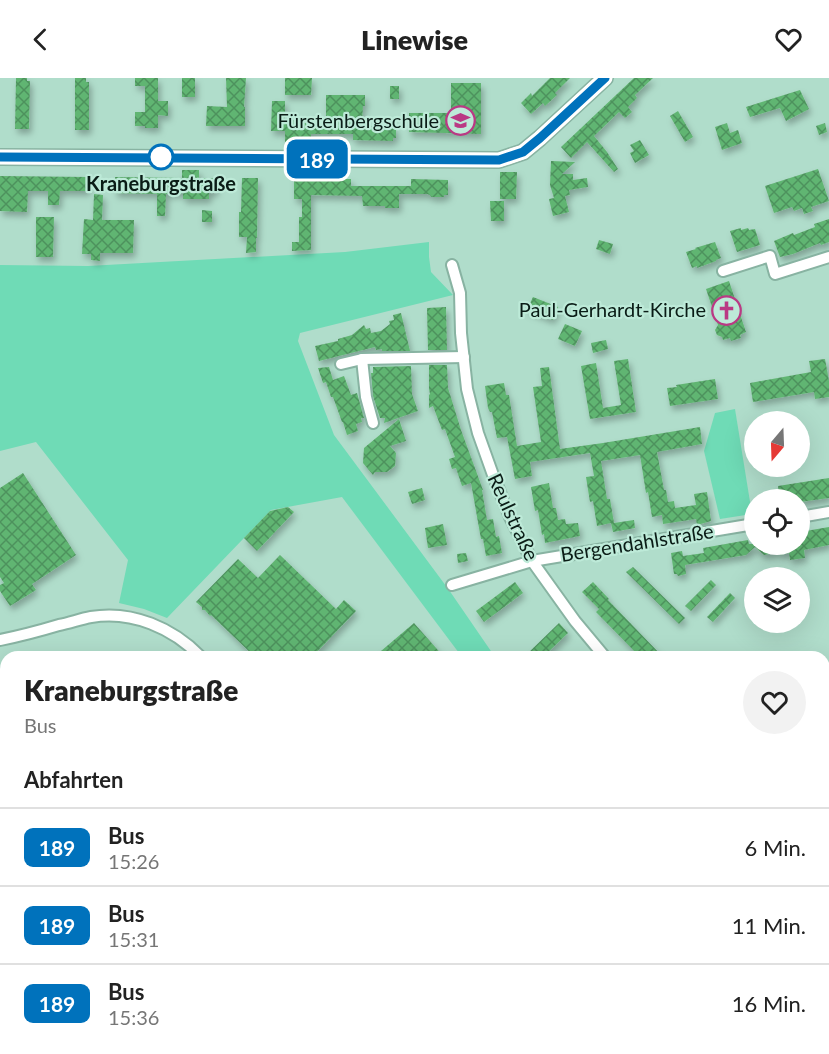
<!DOCTYPE html>
<html lang="de">
<head>
<meta charset="utf-8">
<style>
  body { margin:0; font-family:Lato,sans-serif; background:#f2f2f2; color:#222; height:100vh; display:flex; flex-direction:column; font-size:22px; white-space:nowrap }
  * { box-sizing:border-box; margin:0 }
  p { font-size:20px; color:#767676 }
  .icon { flex:none; width:33px; height:33px; fill:none; stroke:currentColor; stroke-width:2; stroke-linecap:round; stroke-linejoin:round }
  .map { position:relative; flex:1; overflow:hidden }
  .sheet { position:absolute; left:0px; top:573px; width:830px; height:404px; display:flex; flex-direction:column; background:#fff; border-radius:18px 18px 0 0; box-shadow:0 6px 24px #0002 }
  .sheet>* { flex:none }
  .badge { padding:0 12px; border-radius:9px; font-size:21px; line-height:39px }
  .needle { width:39px; rotate:199deg }
  .tools { position:absolute; left:744px; top:333px; display:grid; gap:12px }
  .tools a { display:grid; place-items:center; width:66px; height:66px; border-radius:50%; background:#fff; box-shadow:0 6px 24px #0002; font-size:30px }
  .map>.badge { position:absolute; translate:-50% -50%; box-shadow:0 0 0 3px #fff }
  h2 { padding:0 24px; font-size:22px; line-height:54px }
  .round { display:grid; place-items:center; flex:none; width:63px; height:63px; border-radius:32px; background:#f2f2f2 }
  .head { display:flex; align-items:center; justify-content:space-between; height:102px; padding:0 24px }
  h1 { font-size:28px; font-weight:800; line-height:45px }
  ul { padding:0; list-style:none }
  li { display:flex; align-items:center; gap:18px; height:78px; padding:0 24px; border-top:2px solid #e0e0e0 }
  li div { flex:1 }
  li b { display:block; font-size:22px }
  li em { font-style:normal }
  li .badge { min-width:66px; font-weight:700; text-align:center }
  header { display:flex; justify-content:space-between; align-items:center; height:78px; padding:0 24px; background:#fff; font-size:27px; font-weight:800 }
  .map>svg:first-child { display:block }
</style>
</head>
<body>
<header><svg class="icon" aria-label="back" viewBox="0 0 24 24"><path d="M15 5l-7 7 7 7"/></svg>Linewise<svg class="icon" aria-label="heart" viewBox="0 0 24 24"><path d="M12 20l-8-8c-3-5 5-10 8-4 3-6 11-1 8 4z"/></svg></header>
<div class="map">
<svg width="829" height="976" viewBox="0 0 829 976">
  <defs>
    <pattern id="forest-firs" width="22" height="20" patternUnits="userSpaceOnUse" patternTransform="scale(1.5)"><rect width="22" height="20" fill="#0fa680"/><path d="M5 1l3.5 6h-7zM16 11l3.5 6h-7z" fill="#0d8668"/></pattern>
    <pattern id="building-cross-hatch" width="8" height="8" patternUnits="userSpaceOnUse" patternTransform="scale(1.5)"><rect width="8" height="8" fill="#61b572"/><path d="M0 0l8 8M0 8l8-8" fill="none" stroke="#4e925d"/></pattern>
    <filter id="shadow"><feDropShadow dx="2.5" dy="4.5" stdDeviation="3" flood-color="#0004"/></filter>
  </defs>
  <rect width="100%" height="100%" fill="#b0ddcb"/>
  <!-- forest -->
  <path fill="url(#forest-firs)" d="M829,960V976H799L813,971L824,970V964Z"/>
  <!-- park -->
  <g fill="#6fdbb6">
    <path d="M429,164V179L431,194L453,217L300,255L298,263L334,357L449,512L495,579H462L342,419L271,432L167,540L144,531L119,525L128,482L36,364L0,373V187L88,188L345,174Z"/>
    <path d="M735,331L752,436L720,441L704,373L715,335Z"/>
    <path d="M452,971H495L493,972L496,976H455Z"/>
  </g>
  <!-- building -->
  <g fill="url(#building-cross-hatch)" filter="url(#shadow)">
    <path d="M16,0H27V3H30L29,51H15Z"/>
    <path d="M75,0H86V4H89V52H75Z"/>
    <path d="M135,0H158V23H168V38L158,37V50H145V48H135V34H145V8H135Z"/>
    <rect x="182" y="0" width="13" height="19"/>
    <path d="M226,0H246L244,29H245V48H206L207,28L227,29Z"/>
    <path d="M285,0H312L311,17H285Z"/>
    <path d="M550,0H570L555,15L557,17L545,28L543,25L531,36L521,25L531,15L532,18Z"/>
    <path d="M634,0H653L635,17L637,20L628,29L632,34L625,40L619,34L594,58L607,74L618,91L614,94L587,64L571,80L561,69Z"/>
    <path d="M451,5H481V56L409,54V35H451Z"/>
    <rect x="390" y="8" width="9" height="13"/>
    <path d="M800,12L809,31L786,43L780,30L750,39L746,29Z"/>
    <path d="M326,17H365V28H363L362,45H366V48H393V50H396V60H393V63L353,62V56H311V64H285V53H271L272,23H285V42H303V45H323V41H326Z"/>
    <path d="M678,33L693,59L685,64L670,38Z"/>
    <path d="M727,45L730,55L738,52L742,65L722,72L715,49Z"/>
    <path d="M825,45L827,54L819,57L816,48Z"/>
    <path d="M640,62L649,77L635,85L630,75L634,73L630,67Z"/>
    <path d="M551,83L575,84L562,96H573V102L587,100L588,109L569,112L570,117L565,118L569,134L553,138L549,121L554,120L550,107Z"/>
    <path d="M818,91L829,123L811,129L813,133L804,136L802,130L794,133L792,129L774,135L765,108Z"/>
    <path d="M182,92H199V100H216V114H209V121H183V115L166,116L165,138H157V116L115,115V99L182,100Z"/>
    <path d="M294,93H306V101H351V108H411V101L448,102V117H444V119H431L430,117L427,116H399V130H385V128H363L362,118L311,117V172L292,173V164H299V139H302V121H294Z"/>
    <path d="M500,94H517L516,121H500Z"/>
    <path d="M0,98L89,99L88,113H60L59,127H48V113H28L27,134L0,133Z"/>
    <path d="M242,100H258L257,160H256V174L246,175L247,159H239V134H241Z"/>
    <path d="M94,116L103,117L102,142H134L133,175H100V183L91,182V176H82L84,141L93,142Z"/>
    <path d="M490,123H504V143H491Z"/>
    <path d="M202,132L212,133V144H202Z"/>
    <path d="M36,139H54L53,179H36Z"/>
    <path d="M829,141V164L821,167L820,165L793,176L780,179L774,163L793,155L794,157L815,149L814,146Z"/>
    <path d="M741,150V152L748,150L749,152L755,151L760,167L737,174L730,153Z"/>
    <path d="M599,162L613,166L610,176L596,171Z"/>
    <path d="M715,164L721,180L716,182V183L697,190V188L692,190L686,174L696,171L695,170Z"/>
    <path d="M729,203L746,254L740,257L741,260L731,263L730,260L723,262L722,259L717,257L715,252L718,247L706,211Z"/>
    <path d="M533,219L558,229L553,242L527,232Z"/>
    <path d="M446,229L447,272H428L427,230Z"/>
    <path d="M401,235L410,273H382V271L376,272L375,269L319,283L315,268L338,263V261L352,257L364,247L366,251L370,250L371,255L381,253L390,246L389,243L394,242L393,237Z"/>
    <path d="M565,246L582,253L575,268L558,261Z"/>
    <path d="M606,262L608,271L593,275L591,265Z"/>
    <path d="M628,281L636,334L590,341L581,288L596,285L603,330L621,327L614,283Z"/>
    <path d="M825,281L829,303V319L815,321L814,314L753,324L750,305L811,294L809,283Z"/>
    <path d="M429,287H447L448,310L461,352L483,412H482L487,442L493,441L496,459L499,458L502,475L486,478L483,461H481L471,405L462,408L456,390L452,391L449,381L455,379L445,351L442,352L433,328L429,330V317L430,316L429,311Z"/>
    <path d="M411,288L412,316L418,333L384,345L385,340H380L373,318L371,295H373V289Z"/>
    <path d="M329,289L333,302L344,298L351,317L357,315L364,340H361L362,344L356,346L358,353L347,357L343,344H342L333,319H331L326,304L323,305L318,290Z"/>
    <path d="M549,289L560,371L603,365L700,349L702,366L657,374L664,412H666L668,424L674,423L675,430L696,427L694,416L707,414L711,443L697,447L696,441L663,446L662,437L652,439L648,414L646,415L640,377L601,383L607,421H610L614,445L634,442L635,450L613,454L611,445L597,448L593,423L590,424L586,399L594,398L590,375L530,384L532,398L515,401L507,359L497,360L492,334H490L488,330L485,308L504,305L506,317H509L517,368L541,364L533,309L542,308L540,290Z"/>
    <path d="M715,301L718,321L670,328L667,310L677,309L676,307Z"/>
    <path d="M399,341L406,363L390,368L396,375L395,388L387,394H375L373,397L363,385L364,370Z"/>
    <path d="M23,395L76,477L32,506L36,512L10,528L0,513V507L4,505L0,499V410Z"/>
    <path d="M829,400V420L800,424V422H780L778,408Z"/>
    <path d="M549,405L553,430H556L558,442L565,441L566,446L578,445L580,458L545,465L544,456L542,457L538,432L535,433L531,409Z"/>
    <path d="M422,410L425,422L412,426L408,414Z"/>
    <path d="M288,429L294,434L257,473L244,460L270,433Z"/>
    <path d="M443,446L447,467L428,470L425,450Z"/>
    <path d="M829,449V467L804,472L805,480L790,482L789,475L780,477L779,474L764,477L755,469L746,477L685,487L686,496L678,498L677,496H674L671,475L682,473L683,478L704,475L703,470L748,462L749,466H800V454Z"/>
    <path d="M466,475L468,483L458,485L457,476Z"/>
    <path d="M280,477L336,531L344,522L356,533L312,579H255L211,537L210,538L205,532H202V529L196,524L238,481L258,500Z"/>
    <path d="M633,489L685,540L679,546L626,494Z"/>
    <path d="M711,502L716,507L691,533L685,528Z"/>
    <path d="M515,504L523,515L484,544L476,533Z"/>
    <path d="M593,504L609,521L608,522L663,579H640L596,534L599,531L582,514Z"/>
    <path d="M730,515L735,520L713,544L707,539Z"/>
    <path d="M414,545L444,579H374Z"/>
    <path d="M559,545L568,555L543,579H524Z"/>
  </g>
  <g fill="none" stroke-linecap="round" stroke-linejoin="round">
    <defs>
      <g id="street">
        <path d="M452,187L460,215L461,255L467,311L478,355L493,397L510,439L532,483L575,543L605,579"/>
        <path d="M723,193L770,178L775,196L829,179"/>
        <path d="M362,281L366,319L373,345"/>
        <path d="M341,286L362,281L464,279"/>
        <path d="M800,439L829,434"/>
        <path d="M452,507L532,483L754,446"/>
        <path d="M0,562C20,558 39,553 59,547C70,545 80,541 91,539C132,532 173,550 201,579"/>
        <path d="M824,810L829,802"/>
        <path d="M182,976L188,970"/>
        <path d="M651,976L657,970"/>
        <path d="M691,976L692,970"/>
      </g>
      <path id="secondary" d="M0,79L499,82L523,74L540,60L605,0"/>
    </defs>
    <!-- street casing -->
    <use href="#street" stroke="#88b3a2" stroke-width="14"/>
    <!-- secondary casing -->
    <use href="#secondary" stroke="#88b3a2" stroke-width="18"/>
    <!-- street -->
    <use href="#street" stroke="#fff" stroke-width="10"/>
    <!-- secondary -->
    <use href="#secondary" stroke="#fff" stroke-width="15"/>
  </g>
  <g fill="none" stroke-linecap="round" stroke-linejoin="round">
    <defs>
      <path id="line" d="M0,79L499,82L523,74L540,60L605,0"/>
    </defs>
    <!-- line casing -->
    <use href="#line" stroke="#fff" stroke-width="14"/>
    <!-- line -->
    <use href="#line" stroke="#0072bc" stroke-width="9"/>
  </g>
  <!-- icons -->
  <defs>
    <symbol id="school-ring" viewBox="-11 -11 22 22"><circle r="9.5" fill="#bdead8" stroke="#ba3984" stroke-width="1.5"/><path d="M0-5L7-2L0 1L-7-2ZM-4 1L0 2.5L4 1V4Q0 6-4 4Z" fill="#ba3984"/></symbol>
    <symbol id="church-ring" viewBox="-11 -11 22 22"><circle r="9.5" fill="#bdead8" stroke="#ba3984" stroke-width="1.5"/><path d="M-1.2-6h2.4v3.5h3.3v2.4h-3.3V6h-2.4V-.1h-3.3v-2.4h3.3Z" fill="#ba3984"/></symbol>
  </defs>
  <g fill-rule="evenodd">
    <use href="#school-ring" x="444" y="26" width="33" height="33"/>
    <use href="#church-ring" x="710" y="216" width="33" height="33"/>
  </g>
  <!-- markers -->
  <circle fill="#fff" stroke="#0072bc" stroke-width="3" cx="161" cy="79" r="12"/>
  <g text-anchor="middle" stroke-width="4.5" stroke-linejoin="round" paint-order="stroke">
    <!-- poi labels -->
    <g font-size="20" fill="#0a1c16" stroke="#bdead8" text-anchor="end">
      <text x="439" y="50">Fürstenbergschule</text>
      <text x="706" y="239">Paul-Gerhardt-Kirche</text>
    </g>
    <!-- stop labels -->
    <g font-size="20" font-weight="bold" fill="#0a1c16" stroke="#bdead8">
      <text x="161" y="113">Kraneburgstraße</text>
    </g>
    <!-- street labels -->
    <g font-size="20" fill="#0a1c16" stroke="#bdead8">
      <text transform="translate(513 439) rotate(65)" y="7">Reulstraße</text>
      <text transform="translate(637 465) rotate(-9)" y="7">Bergendahlstraße</text>
    </g>
  </g>
</svg>
<div class="tools">
<a><svg class="needle" viewBox="-14 -14 28 28"><path d="M0-13l5 13h-10z" fill="#e53935"/><path d="M0 13l5-13h-10z" fill="#767676"/></svg></a>
<a><svg class="icon" aria-label="locate" viewBox="0 0 24 24"><circle cx="12" cy="12" r="6"/><path d="M12 2v4M12 18v4M2 12h4M18 12h4"/></svg></a>
<a><svg class="icon" aria-label="layers" viewBox="0 0 24 24"><path d="M12 4l9 5-9 5-9-5zM3 14l9 5 9-5"/></svg></a>
</div>
<b class="badge" style="left:317px;top:81px;background:#0072bc;color:#fff">189</b>
<section class="sheet">
<div class="head"><div><h1>Kraneburgstraße</h1><p>Bus</p></div><a class="round"><svg class="icon" aria-label="heart" viewBox="0 0 24 24"><path d="M12 20l-8-8c-3-5 5-10 8-4 3-6 11-1 8 4z"/></svg></a></div>
<h2>Abfahrten</h2>
<ul>
<li><span class="badge" style="background:#0072bc;color:#fff">189</span><div><b>Bus</b><p>15:26</p></div><em>6 Min.</em></li>
<li><span class="badge" style="background:#0072bc;color:#fff">189</span><div><b>Bus</b><p>15:31</p></div><em>11 Min.</em></li>
<li><span class="badge" style="background:#0072bc;color:#fff">189</span><div><b>Bus</b><p>15:36</p></div><em>16 Min.</em></li>
</ul>
</section>
</div>
</body>
</html>
